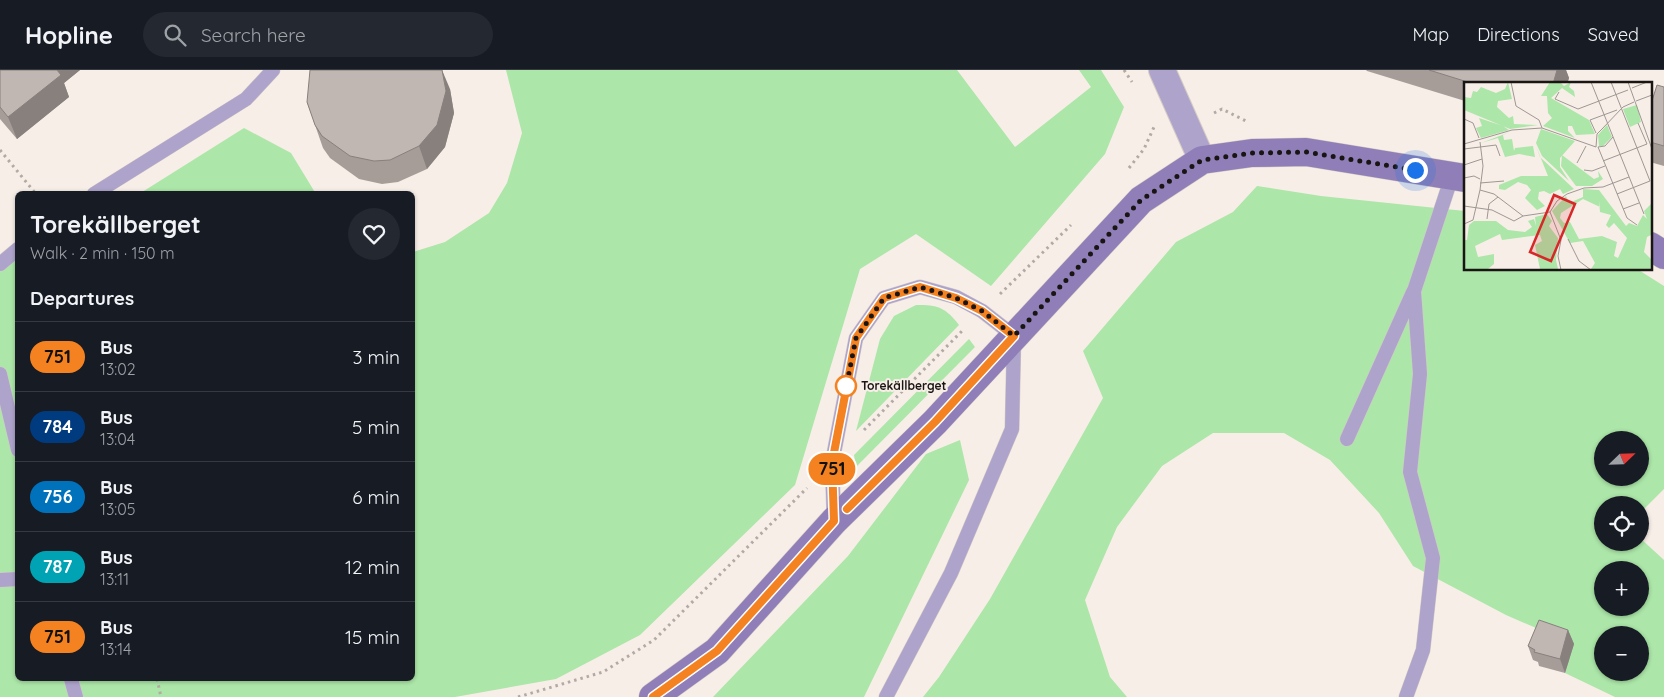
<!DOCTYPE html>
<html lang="en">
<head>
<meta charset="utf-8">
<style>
  body { margin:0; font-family:Quicksand,sans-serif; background:#242831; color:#f1f3f6; height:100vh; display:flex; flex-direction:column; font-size:19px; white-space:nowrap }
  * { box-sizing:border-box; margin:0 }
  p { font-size:16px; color:#9ea1a6 }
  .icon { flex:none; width:28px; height:28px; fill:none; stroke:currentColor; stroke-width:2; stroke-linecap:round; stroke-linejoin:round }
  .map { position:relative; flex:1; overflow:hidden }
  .details { position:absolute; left:15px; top:121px; width:400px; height:490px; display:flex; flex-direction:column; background:#171b24; border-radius:8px; box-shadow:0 1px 4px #0004 }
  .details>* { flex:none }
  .badge { padding:0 10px; border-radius:16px; font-size:18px; line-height:32px }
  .needle { width:32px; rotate:67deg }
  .fabs { position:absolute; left:1594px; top:361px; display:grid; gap:10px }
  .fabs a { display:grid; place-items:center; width:55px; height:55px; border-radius:50%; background:#171b24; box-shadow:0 1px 4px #0004; font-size:25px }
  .you { position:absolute; width:25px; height:25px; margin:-12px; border:4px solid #fff; border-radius:50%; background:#1a73e8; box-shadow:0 0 0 8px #1a73e833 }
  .map>.badge { position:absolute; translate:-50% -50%; box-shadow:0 0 0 2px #fff }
  h2 { padding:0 15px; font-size:19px; line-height:45px }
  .round { display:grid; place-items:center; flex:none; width:52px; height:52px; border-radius:26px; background:#242831 }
  .summary { display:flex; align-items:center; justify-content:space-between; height:85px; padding:0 15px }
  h1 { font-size:24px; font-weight:700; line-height:38px }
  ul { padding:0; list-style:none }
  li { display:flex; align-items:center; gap:15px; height:70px; padding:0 15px; border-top:1px solid #363941 }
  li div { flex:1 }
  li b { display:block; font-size:19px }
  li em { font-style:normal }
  li .badge { min-width:55px; font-weight:700; text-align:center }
  header { display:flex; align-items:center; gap:30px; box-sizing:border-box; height:70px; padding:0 25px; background:#171b24; border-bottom:1px solid #363941 }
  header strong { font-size:24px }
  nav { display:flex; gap:28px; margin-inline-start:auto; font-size:18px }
  .search { width:350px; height:45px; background:#242831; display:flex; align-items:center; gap:12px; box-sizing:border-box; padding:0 18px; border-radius:28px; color:#9ea1a6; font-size:19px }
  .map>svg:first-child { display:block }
</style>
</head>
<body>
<header>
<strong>Hopline</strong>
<div class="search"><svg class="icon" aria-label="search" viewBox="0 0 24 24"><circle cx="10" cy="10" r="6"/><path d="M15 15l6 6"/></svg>Search here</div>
<nav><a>Map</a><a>Directions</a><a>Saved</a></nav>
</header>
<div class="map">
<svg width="1664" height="627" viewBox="0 0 1664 627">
  <rect width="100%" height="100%" fill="#f8eee8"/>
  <!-- green -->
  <g fill="#ace6a8" fill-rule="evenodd">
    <path d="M506,0H957L1015,77L1091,17L1079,0H1101L1124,37L1105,84L991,216L916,164L860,199L795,415L640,565L556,609L455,627H0V199L17,190L18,609H412L413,182L445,172L489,143L507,113L522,63Z"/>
    <path d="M244,58L291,83L316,124H139Z"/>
    <path d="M1257,116L1321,126L1465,141V199H1637L1664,216V419L1640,443V435H1602V472H1640V468L1664,490V627H1615L1565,603L1573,574L1506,545L1413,496L1379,443L1330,390L1284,363H1213L1162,396L1117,457L1085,530L1110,607L1127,627H923L939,607L990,529L1103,328L1083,281L1176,172L1233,142ZM1602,370H1640V408H1602ZM1602,500H1640V538H1602ZM1602,565H1640V602H1602Z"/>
    <path d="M916,235C938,235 945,237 959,255L856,361L880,269L894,246Z"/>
    <path d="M969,269L975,277L856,397L854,385Z"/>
    <path d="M960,370L969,410L864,627H713L848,486L926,384Z"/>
  </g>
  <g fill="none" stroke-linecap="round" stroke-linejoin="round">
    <defs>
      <g id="lane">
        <path d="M94,124L246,29L273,0"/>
        <path d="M0,194L18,179"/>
        <path d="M0,304L18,380"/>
        <path d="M1347,369L1413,222"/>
        <path d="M834,451L832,393L856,268L884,228L920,217L956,227L982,241L1014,266L1012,359L951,503L886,627"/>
        <path d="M0,510L18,509"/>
        <path d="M71,609L76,627"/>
        <path d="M1406,627L1423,580L1433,488L1410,402L1420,304L1414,221L1452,106"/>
      </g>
      <path id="street" d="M1162,0L1202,90"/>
      <g id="secondary">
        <path d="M1650,176L1664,185"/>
        <path d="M653,627L717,581L834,451L935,352L1141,130L1202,90L1252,83L1306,82L1465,108"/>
      </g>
    </defs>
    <!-- lane casing -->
    <use href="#lane" stroke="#d4cbc6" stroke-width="15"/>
    <!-- street casing -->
    <use href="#street" stroke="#d4cbc6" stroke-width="28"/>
    <!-- secondary casing -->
    <use href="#secondary" stroke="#d4cbc6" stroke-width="29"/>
    <!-- path -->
    <g stroke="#b2aaa5" stroke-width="3" stroke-dasharray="2.5 4" stroke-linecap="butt">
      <path d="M1124,0L1132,12"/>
      <path d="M1214,43L1222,39L1246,51"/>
      <path d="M0,80L36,124"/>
      <path d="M1129,98L1144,79L1154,57"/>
      <path d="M1000,224L1071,155"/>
      <path d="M864,360L963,260"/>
      <path d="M157,609L161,627"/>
      <path d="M518,627L603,602L654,570L807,418"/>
    </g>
    <!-- lane -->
    <use href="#lane" stroke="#aea4cb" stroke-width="14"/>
    <!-- street -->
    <use href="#street" stroke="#aea4cb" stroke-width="26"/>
    <!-- secondary -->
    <use href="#secondary" stroke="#8f7eb7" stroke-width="28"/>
  </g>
  <!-- wall -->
  <g fill="#a69d99">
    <path d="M0,0H80L64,13L69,27L17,69L0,49Z"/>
    <path d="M1366,0H1566L1569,8L1567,14H1465V31L1367,1Z"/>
    <path d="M1664,17V96L1650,92V37Z"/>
    <path d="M450,19L454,43L445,77L427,99L398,112L382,114L359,109L330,88L323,78L307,32Z"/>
    <path d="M1568,560L1574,574L1565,603L1539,596L1538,592L1533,590L1528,576Z"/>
  </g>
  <!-- shaded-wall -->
  <g fill="#87807d">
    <path d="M54,0H80L64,13L69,27L17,69L8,47Z"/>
    <path d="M442,0L450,19L454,43L445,77L427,99L419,76Z"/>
    <path d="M1557,0H1566L1569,8L1567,14H1553Z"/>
    <path d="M1568,560L1574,574L1565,603L1560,589Z"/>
  </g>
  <!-- building -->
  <g fill="#c1b7b2" stroke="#87807d">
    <path d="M0,0H57L61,5L8,47L0,37Z"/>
    <path d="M310,0H442L446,21L437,55L419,76L390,90L374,91L350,86L322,66L315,55L307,32Z"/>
    <path d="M1429,0H1557L1553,14H1474Z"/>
    <path d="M1657,15L1664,17V76L1650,72V37Z"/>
    <path d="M1539,550L1568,560L1560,589L1534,582L1535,580L1528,576Z"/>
  </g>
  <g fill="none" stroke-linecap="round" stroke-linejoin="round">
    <defs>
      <path id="line" d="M653,627L717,581L834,451L832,393L856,268L884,228L920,217L956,228L982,241L1014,266L935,352L847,439"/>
    </defs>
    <!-- line casing -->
    <use href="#line" stroke="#fff" stroke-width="11"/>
    <!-- line -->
    <use href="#line" stroke="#f58220" stroke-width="8"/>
    <!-- walk -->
    <path stroke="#181512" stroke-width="5" stroke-dasharray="0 9" d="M846,316L845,323L856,268L884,228L920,217L956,228L982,241L1014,266L1141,130L1202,90L1252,83L1306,82L1415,100"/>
  </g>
  <!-- markers -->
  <circle fill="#fff" stroke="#f58220" stroke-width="2.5" cx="846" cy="316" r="10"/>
  <g text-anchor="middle" stroke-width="4" stroke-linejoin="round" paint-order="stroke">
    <!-- stop labels -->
    <g font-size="12" font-weight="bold" fill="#181512" stroke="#f8eee8" text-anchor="start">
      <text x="861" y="320">Torekällberget</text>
    </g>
  </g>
  <!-- overview -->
  <g transform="translate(1464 12)">
    <rect width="188" height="188" fill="#f8eee8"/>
    <path d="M44,0L48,17L34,19L33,25L45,36L49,34L50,42L74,43L46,47L0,28V15L7,16L9,9L13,10L17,5L32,11L41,7ZM86,0H96L100,4L107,0L105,5L110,9L111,15L98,6L87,16L125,38L131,52L112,53L108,44H104V49L111,56L79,44L88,36L84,31L83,14H77ZM173,23L177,40L166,45L159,27ZM15,36L39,44L45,48L17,56L12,46L18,44ZM143,43L148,55L139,64H135L134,53ZM77,47L111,59L96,76V85L105,99L78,74L72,61ZM46,50L39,53L40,58L48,57L50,69L51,66L69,64L71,75L55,72L41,75L34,56L17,61ZM72,64L76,75L110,107L99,112L96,107L86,112L80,109L75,110L74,117L81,124L73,128L61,116L67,108L63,103L54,100L41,108L35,107V103L57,94H84ZM98,73L130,97L135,95L134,89L139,97L128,104H112L97,84ZM119,107L135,108L162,144L165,141L173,144L179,133L183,137L180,129L187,122V153L183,155L180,170L187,177V187H127L131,181L119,159L106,161L88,129L102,114L105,121L119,115ZM119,117L136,125L135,119L136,130L147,133L142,143L145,146L150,141L163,156L154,176L150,174L153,160L138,154L115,157L106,140L100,141L96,136L97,131ZM83,132L88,139L85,144L94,156L92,178L94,187H76L71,163L78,159L76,153L38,158L36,152L11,164L14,175L30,172V182L24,187H0V158H3L5,143L10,139H32L44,148L61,150L68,145L64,139L70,137L72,144L71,135Z" fill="#ace6a8" fill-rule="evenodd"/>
    <path fill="none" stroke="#9e9792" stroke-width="1" d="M47,0L52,24L75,38L78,46M127,0L180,132M147,0L186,99M164,0L188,67M168,6L183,0M95,10L91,17L114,27L164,8M172,19L188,13M0,37L9,41L15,56M132,51L126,38L153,28M16,60L19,84L16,108L30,112L59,134M0,62L48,48L78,46L132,65L133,52L138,47L159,25L170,20M134,65L163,136L173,143M134,65L141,64L149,55M0,67L32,63L36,74M139,79L183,62L174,41M113,81L122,64M0,83L18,77M120,88L128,89L141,84M0,96L10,94L16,97M16,101L40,99M153,112L186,99M0,124L28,128L50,139L59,134L86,130M159,127L175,121M86,130L93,119L103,112L120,106L139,105L165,95M86,130L97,158L94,174L97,188M23,137L25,122L34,115M0,142L9,138L16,108M104,157L115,179L127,188"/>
    <path fill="#d62828" fill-opacity="0.15" stroke="#d62828" stroke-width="2.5" d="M90,113L111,122L87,179L66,170Z"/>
    <rect width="188" height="188" fill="none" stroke="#181512" stroke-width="2.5"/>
  </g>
</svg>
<div class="fabs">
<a><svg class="needle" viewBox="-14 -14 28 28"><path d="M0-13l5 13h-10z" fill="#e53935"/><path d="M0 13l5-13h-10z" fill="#9ea1a6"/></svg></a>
<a><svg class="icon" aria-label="locate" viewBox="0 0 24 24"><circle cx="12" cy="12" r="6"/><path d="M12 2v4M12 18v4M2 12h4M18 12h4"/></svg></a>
<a>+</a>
<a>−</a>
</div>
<div class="you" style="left:1415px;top:100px"></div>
<b class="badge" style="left:832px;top:399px;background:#f58220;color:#111">751</b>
<section class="details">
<div class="summary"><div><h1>Torekällberget</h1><p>Walk · 2 min · 150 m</p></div><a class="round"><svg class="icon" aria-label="heart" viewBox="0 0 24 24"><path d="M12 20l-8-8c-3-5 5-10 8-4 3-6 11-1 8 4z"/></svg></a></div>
<h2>Departures</h2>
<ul>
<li><span class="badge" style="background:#f58220;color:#111">751</span><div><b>Bus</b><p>13:02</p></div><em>3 min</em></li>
<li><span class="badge" style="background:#003b80;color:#fff">784</span><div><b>Bus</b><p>13:04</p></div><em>5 min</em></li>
<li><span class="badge" style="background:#0072bc;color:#fff">756</span><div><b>Bus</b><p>13:05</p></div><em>6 min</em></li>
<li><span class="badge" style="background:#00a3b4;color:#fff">787</span><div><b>Bus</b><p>13:11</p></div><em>12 min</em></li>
<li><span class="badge" style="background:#f58220;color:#111">751</span><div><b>Bus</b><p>13:14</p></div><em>15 min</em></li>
</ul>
</section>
</div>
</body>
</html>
